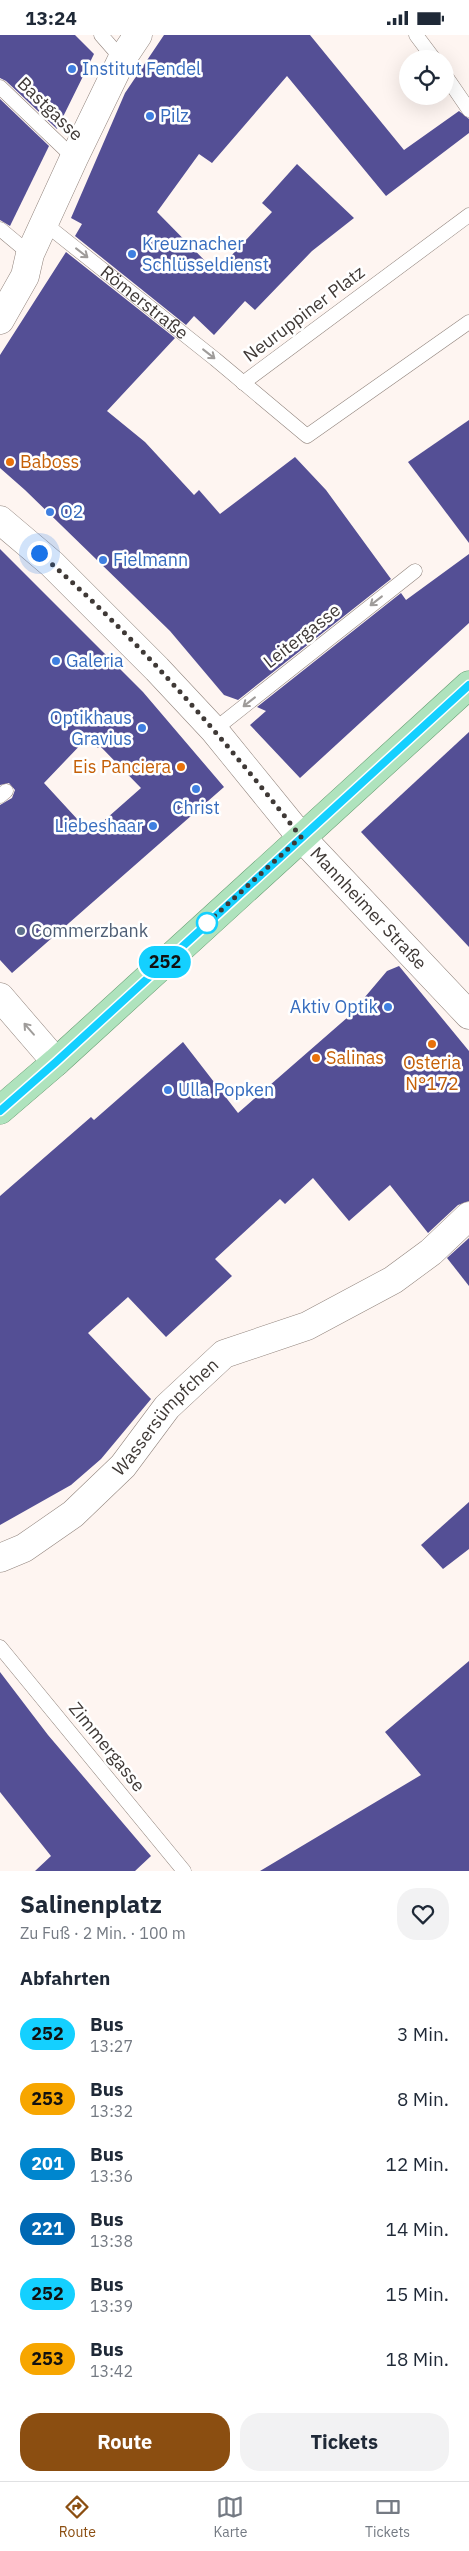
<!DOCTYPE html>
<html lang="de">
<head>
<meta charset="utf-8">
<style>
  body { margin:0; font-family:"IBM Plex Sans",sans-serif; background:#f2f2f3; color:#1f2937; height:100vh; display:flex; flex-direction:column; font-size:19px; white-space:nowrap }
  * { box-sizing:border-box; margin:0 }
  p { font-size:16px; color:#747a83 }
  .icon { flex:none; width:28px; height:28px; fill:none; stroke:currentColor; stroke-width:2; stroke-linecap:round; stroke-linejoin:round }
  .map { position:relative; height:1836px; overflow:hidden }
  .drawer { display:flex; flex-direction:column; background:#fff; flex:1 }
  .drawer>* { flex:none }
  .badge { padding:0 10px; border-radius:16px; font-size:18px; line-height:32px }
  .tools { position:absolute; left:399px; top:15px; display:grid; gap:10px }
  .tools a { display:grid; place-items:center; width:55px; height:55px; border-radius:50%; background:#fff; box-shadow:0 5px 20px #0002; font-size:25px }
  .you { position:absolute; width:25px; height:25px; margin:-12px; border:4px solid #fff; border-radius:50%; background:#1a73e8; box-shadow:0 0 0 8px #1a73e833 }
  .map>.badge { position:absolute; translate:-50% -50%; box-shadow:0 0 0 2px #fff }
  h2 { padding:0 20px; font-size:19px; line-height:45px }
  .round { display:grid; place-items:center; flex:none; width:52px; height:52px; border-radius:20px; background:#f2f2f3 }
  .headline { display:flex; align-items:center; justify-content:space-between; height:85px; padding:0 20px }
  h1 { font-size:24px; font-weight:700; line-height:38px }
  .button { display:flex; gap:10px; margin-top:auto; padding:10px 20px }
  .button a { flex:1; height:58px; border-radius:20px; background:#8b4e11; color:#fff; font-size:20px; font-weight:700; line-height:58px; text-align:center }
  .button a+a { background:#f2f2f3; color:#1f2937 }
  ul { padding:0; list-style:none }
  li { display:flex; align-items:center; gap:15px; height:65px; padding:0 20px }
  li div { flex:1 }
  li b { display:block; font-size:19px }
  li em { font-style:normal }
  li .badge { min-width:55px; font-weight:700; text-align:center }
  .status { display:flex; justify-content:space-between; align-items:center; height:35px; padding:0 25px; background:#fff; direction:ltr }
  .status svg { height:14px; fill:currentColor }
  .dock { display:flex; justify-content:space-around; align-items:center; height:70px; border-top:1px solid #e0e1e3; background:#fff; font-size:14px; color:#747a83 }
  .dock a { display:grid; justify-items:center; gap:2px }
  .dock .on { color:#8b4e11 }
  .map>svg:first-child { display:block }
</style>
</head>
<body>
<div class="status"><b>13:24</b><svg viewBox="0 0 49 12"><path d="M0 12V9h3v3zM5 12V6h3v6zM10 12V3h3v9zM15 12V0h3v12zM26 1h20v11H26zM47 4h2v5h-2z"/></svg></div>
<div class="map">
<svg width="469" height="1836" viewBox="0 0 469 1836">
  <rect width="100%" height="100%" fill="#fef5f1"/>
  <!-- building -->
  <g fill="#544f95" fill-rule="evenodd">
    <path d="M0,0H75L94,19L57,94L6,46L0,43Z"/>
    <path d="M164,0H310L404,115L459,76L469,84V98L386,161L287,41L212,128L199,119L157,177L216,237L272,177L262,168L297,129L354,183L312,216L255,275L245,266L214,300L194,281L186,290L75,201L82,189L71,183L125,58Z"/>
    <path d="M0,64L49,111L10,191L0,185Z"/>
    <path d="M66,217L175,303L107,376L145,407L194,460L199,455L220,479L295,422L326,455L391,544L238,665L224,660L170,596L25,455L0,433V320Z"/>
    <path d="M469,385V508L408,427Z"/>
    <path d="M0,514L143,657L224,752L12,938L0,925V770L12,763L15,755L9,748L0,750ZM87,703L98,713L100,711L141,753L90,798L44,748Z"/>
    <path d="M469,519V588L300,743L250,690L266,676L257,672L401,558L406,565Z"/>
    <path d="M469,697V912L361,797Z"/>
    <path d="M399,931L469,1016V1166L458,1170L428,1198L390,1150L349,1186L313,1143L285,1169L280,1164L215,1224L232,1241L166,1302L128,1262L88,1298L151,1364L101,1424L71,1450L0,1490V1161L91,1082L94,1085L183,1007L238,1078L348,982L387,936Z"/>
    <path d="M469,1203V1251L447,1223Z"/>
    <path d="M469,1467V1514L443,1534L421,1510Z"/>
    <path d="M469,1626V1836H260L421,1740L385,1697Z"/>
    <path d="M0,1637L48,1700L151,1821L135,1836H35L51,1821L0,1757Z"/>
  </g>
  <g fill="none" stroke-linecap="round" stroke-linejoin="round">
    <defs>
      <g id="lane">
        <path d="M101,0L122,24"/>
        <path d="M416,0L434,24"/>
        <path d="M445,40L469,75"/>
        <path d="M0,52L74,123"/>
        <path id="s1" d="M44,188L215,324L307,401L469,287"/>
        <path d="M0,194L30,219"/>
        <path d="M243,348L469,180"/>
        <path d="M214,695L415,536"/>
        <path d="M0,761L6,756"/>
        <path d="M0,1612L184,1836"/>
      </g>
      <g id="street">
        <path d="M0,285L25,241L30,219L74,123L122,24L138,0"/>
        <path id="s2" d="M0,485L52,529L157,634L214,695L301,802L469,980"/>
        <path d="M0,962L56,1027"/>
        <path id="s3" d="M0,1523L24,1513L73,1479L123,1431L167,1372L224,1319L307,1291L393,1245L431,1217L469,1181"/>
      </g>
      <path id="primary" d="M0,1075L56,1027L469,650"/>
    </defs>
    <!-- lane casing -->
    <use href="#lane" stroke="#91847d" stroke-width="15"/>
    <!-- street casing -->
    <use href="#street" stroke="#91847d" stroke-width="29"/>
    <!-- primary casing -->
    <use href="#primary" stroke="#659c71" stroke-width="29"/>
    <!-- lane -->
    <use href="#lane" stroke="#fff" stroke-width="14"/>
    <!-- street -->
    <use href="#street" stroke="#fff" stroke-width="28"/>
    <!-- primary -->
    <use href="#primary" stroke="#afe3bd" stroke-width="28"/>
  </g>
  <!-- one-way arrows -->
  <defs><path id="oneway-shaft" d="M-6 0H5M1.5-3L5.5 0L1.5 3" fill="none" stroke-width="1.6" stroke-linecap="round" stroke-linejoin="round" transform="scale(1.25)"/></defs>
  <g stroke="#9f9c9a">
    <use href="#oneway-shaft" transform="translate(82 218) rotate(38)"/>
    <use href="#oneway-shaft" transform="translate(209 319) rotate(38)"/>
    <use href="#oneway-shaft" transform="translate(376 566) rotate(142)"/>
    <use href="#oneway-shaft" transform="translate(249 667) rotate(142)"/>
    <use href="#oneway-shaft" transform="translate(29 994) rotate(-131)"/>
  </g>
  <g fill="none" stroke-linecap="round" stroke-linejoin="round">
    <defs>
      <path id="line" d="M0,1076L56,1027L469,650"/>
    </defs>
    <!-- line casing -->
    <use href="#line" stroke="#fff" stroke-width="11"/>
    <!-- line -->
    <use href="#line" stroke="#14d0ff" stroke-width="8"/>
    <!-- walk -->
    <path stroke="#3f3936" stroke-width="5" stroke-dasharray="0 9" d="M39,518C136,601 222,701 301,802L207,888"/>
  </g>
  <!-- markers -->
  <g fill="#3f7fe0" stroke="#fff" stroke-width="2">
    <circle cx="72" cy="34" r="5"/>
    <circle cx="150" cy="81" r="5"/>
    <circle cx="132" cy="219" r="5"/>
    <circle cx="50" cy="477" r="5"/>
    <circle cx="103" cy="525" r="5"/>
    <circle cx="56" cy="626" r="5"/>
    <circle cx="142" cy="693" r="5"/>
    <circle cx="196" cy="754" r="5"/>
    <circle cx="153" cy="791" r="5"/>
    <circle cx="388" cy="972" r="5"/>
    <circle cx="168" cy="1055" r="5"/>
  </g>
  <g fill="#e8710a" stroke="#fff" stroke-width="2">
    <circle cx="10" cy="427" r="5"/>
    <circle cx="181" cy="732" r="5"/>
    <circle cx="432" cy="1009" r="5"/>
    <circle cx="316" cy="1023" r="5"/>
  </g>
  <circle fill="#fff" stroke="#14d0ff" stroke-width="2.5" cx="207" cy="888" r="10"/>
  <circle fill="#5c6f8a" stroke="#fff" stroke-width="2" cx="21" cy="896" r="5"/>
  <g text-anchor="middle" stroke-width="5" stroke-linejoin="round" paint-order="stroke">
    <!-- shop labels -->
    <g font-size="18" fill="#366cbe" stroke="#fff" text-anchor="start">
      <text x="82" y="40">Institut Fendel</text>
      <text x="160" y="87">Pilz</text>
      <text x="142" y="215">Kreuznacher<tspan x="142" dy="21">Schlüsseldienst</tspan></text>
      <text x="60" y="483">O2</text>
      <text x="113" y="531">Fielmann</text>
      <text x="66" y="632">Galeria</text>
      <text x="132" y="689" text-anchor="end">Optikhaus<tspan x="132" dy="21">Gravius</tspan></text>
      <text x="196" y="779" text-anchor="middle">Christ</text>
      <text x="143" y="797" text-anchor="end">Liebeshaar</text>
      <text x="378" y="978" text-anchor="end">Aktiv Optik</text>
      <text x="178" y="1061">Ulla Popken</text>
    </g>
    <!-- street labels -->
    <g font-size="18" fill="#3f3936" stroke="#fff">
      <text transform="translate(50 74) rotate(44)" y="6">Bastgasse</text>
      <text dy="6" stroke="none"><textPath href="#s1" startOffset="128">Römerstraße</textPath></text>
      <text transform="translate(304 279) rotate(-37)" y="6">Neuruppiner Platz</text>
      <text transform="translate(302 601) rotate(-38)" y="6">Leitergasse</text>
      <text dy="6" stroke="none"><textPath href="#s2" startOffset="536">Mannheimer Straße</textPath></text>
      <text dy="6" stroke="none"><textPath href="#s3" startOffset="220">Wassersümpfchen</textPath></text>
      <text transform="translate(107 1712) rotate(51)" y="6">Zimmergasse</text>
    </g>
    <!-- food labels -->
    <g font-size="18" fill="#c56008" stroke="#fff" text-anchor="start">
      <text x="20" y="433">Baboss</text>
      <text x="171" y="738" text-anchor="end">Eis Panciera</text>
      <text x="326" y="1029">Salinas</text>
      <text x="432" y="1034" text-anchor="middle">Osteria<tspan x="432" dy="21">N°172</tspan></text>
    </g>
    <!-- service labels -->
    <g font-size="18" fill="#4e5e75" stroke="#fff" text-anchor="start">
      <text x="31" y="902">Commerzbank</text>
    </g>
  </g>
</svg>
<div class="tools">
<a><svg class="icon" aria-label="locate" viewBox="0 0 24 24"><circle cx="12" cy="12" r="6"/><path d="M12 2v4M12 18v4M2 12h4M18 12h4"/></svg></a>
</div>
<div class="you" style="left:39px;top:518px"></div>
<b class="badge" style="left:165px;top:927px;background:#14d0ff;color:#111">252</b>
</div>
<section class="drawer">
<div class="headline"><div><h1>Salinenplatz</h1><p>Zu Fuß · 2 Min. · 100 m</p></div><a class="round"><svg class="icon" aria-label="heart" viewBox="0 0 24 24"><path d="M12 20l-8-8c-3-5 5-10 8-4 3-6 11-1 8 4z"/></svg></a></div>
<h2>Abfahrten</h2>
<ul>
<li><span class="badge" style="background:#14d0ff;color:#111">252</span><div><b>Bus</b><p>13:27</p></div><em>3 Min.</em></li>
<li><span class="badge" style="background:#f7a600;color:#111">253</span><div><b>Bus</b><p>13:32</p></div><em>8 Min.</em></li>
<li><span class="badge" style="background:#0086ce;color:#fff">201</span><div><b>Bus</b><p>13:36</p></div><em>12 Min.</em></li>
<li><span class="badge" style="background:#0069b4;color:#fff">221</span><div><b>Bus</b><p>13:38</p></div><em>14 Min.</em></li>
<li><span class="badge" style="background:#14d0ff;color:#111">252</span><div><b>Bus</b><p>13:39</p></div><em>15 Min.</em></li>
<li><span class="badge" style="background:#f7a600;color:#111">253</span><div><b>Bus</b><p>13:42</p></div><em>18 Min.</em></li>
</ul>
<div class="button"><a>Route</a><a>Tickets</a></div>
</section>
<nav class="dock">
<a class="on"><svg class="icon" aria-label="directions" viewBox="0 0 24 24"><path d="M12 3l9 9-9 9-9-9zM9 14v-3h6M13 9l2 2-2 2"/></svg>Route</a>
<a><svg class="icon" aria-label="map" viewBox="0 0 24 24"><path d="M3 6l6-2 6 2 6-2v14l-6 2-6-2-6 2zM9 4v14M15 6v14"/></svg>Karte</a>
<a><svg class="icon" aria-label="tickets" viewBox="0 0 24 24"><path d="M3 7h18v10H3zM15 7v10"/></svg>Tickets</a>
</nav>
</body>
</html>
